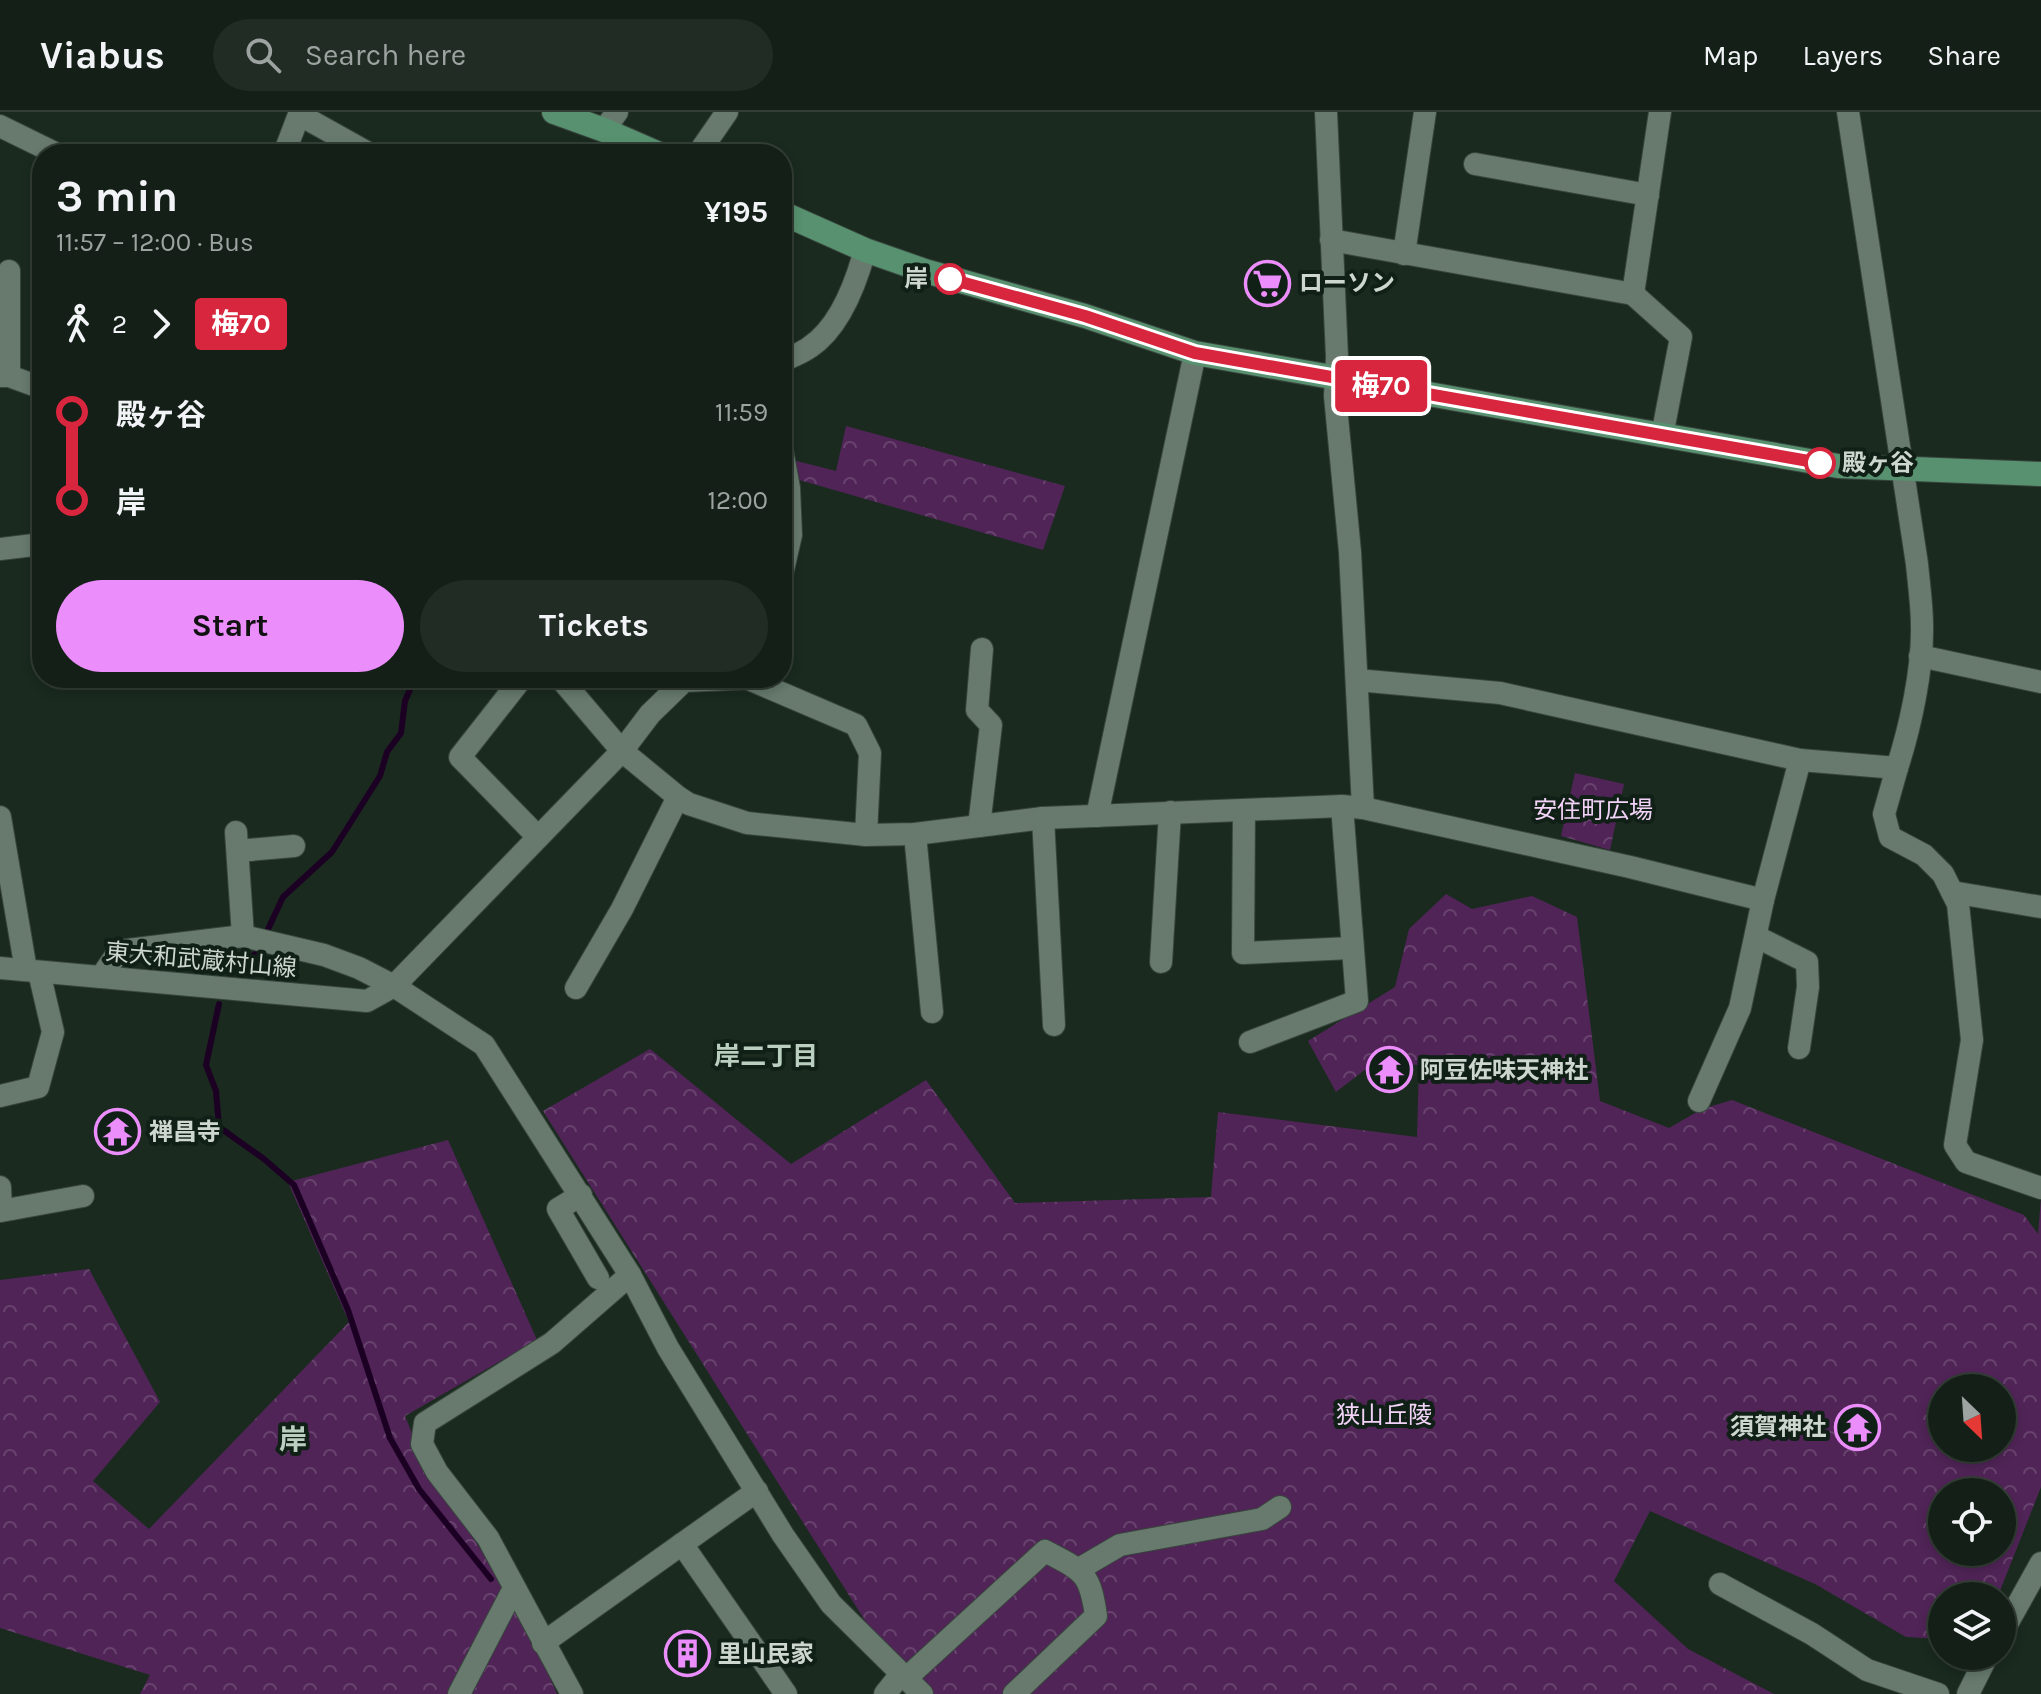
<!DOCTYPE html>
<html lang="en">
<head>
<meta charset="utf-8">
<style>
  body { margin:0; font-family:Karla,"Noto Sans JP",sans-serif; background:#212d24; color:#f1f3f6; height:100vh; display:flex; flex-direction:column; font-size:30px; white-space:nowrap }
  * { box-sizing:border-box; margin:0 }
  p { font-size:26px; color:#9da3a1 }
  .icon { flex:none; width:44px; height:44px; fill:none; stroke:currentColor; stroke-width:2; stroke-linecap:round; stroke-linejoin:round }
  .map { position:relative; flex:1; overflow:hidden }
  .drawer { position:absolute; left:32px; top:32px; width:760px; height:544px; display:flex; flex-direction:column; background:#142017; border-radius:32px; box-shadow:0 4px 12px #0003,0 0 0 2px #333e36 }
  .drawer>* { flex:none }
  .badge { padding:0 16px; border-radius:6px; font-size:28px; line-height:52px }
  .needle { width:52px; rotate:155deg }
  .buttons { position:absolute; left:1928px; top:1262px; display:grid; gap:16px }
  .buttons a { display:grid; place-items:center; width:88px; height:88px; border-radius:50%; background:#142017; box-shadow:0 4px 12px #0003,0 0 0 2px #333e36; font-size:40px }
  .map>.badge { position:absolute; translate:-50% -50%; box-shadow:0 0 0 4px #fff }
  .legs { display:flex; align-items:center; gap:12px; height:88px; padding:0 24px; font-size:26px }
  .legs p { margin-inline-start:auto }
  .head { display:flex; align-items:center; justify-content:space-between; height:136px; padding:0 24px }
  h1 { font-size:44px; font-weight:700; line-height:60px }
  .cta { display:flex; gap:16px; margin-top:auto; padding:16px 24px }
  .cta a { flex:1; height:92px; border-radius:48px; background:#eb8dfb; color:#111; font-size:32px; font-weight:700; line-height:92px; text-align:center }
  .cta a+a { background:#212d24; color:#f1f3f6 }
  ul { padding:0 24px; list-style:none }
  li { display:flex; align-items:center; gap:28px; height:88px; font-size:30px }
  li i { display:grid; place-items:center; width:12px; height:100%; margin:0 10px; background:currentColor }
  li i::after { content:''; width:20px; height:20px; margin:-10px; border:6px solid; border-radius:50%; background:#142017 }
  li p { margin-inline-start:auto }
  li:first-child i { background:linear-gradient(#0000 50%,currentColor 0) }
  li:last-child i { background:linear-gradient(currentColor 50%,#0000 0) }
  header { display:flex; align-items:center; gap:48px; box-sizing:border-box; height:112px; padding:0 40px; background:#142017; border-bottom:2px solid #333e36 }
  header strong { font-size:38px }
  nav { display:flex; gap:44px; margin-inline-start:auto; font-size:28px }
  .search { width:560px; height:72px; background:#212d24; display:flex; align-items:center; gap:20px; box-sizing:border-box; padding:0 28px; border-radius:44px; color:#9da3a1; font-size:30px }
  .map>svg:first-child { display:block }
</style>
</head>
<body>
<header>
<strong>Viabus</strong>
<div class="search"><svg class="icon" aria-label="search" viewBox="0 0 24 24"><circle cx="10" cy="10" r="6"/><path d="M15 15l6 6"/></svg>Search here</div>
<nav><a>Map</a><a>Layers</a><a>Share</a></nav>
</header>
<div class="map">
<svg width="2041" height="1582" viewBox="0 0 2041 1582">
  <defs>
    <pattern id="forest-crowns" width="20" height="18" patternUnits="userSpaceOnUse" patternTransform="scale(2)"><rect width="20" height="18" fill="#502457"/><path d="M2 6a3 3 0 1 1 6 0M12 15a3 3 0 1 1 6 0" fill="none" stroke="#68436e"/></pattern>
  </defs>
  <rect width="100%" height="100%" fill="#1a2a1f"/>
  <!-- forest -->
  <g fill="url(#forest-crowns)" fill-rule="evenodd">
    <path d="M846,314L1065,374L1043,438L789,365L785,346L836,359Z"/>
    <path d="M1575,661L1624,672L1610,738L1561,724Z"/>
    <path d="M1446,782L1472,797L1532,784L1577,805L1600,989L1669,1016L1702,997L1732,988L2024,1103L2038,1122L2041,1086V1375L1998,1484H1942V1527L1906,1525L1815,1472L1650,1399L1614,1469L1688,1537L1774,1582H921L871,1518L543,999L650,937L791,1052L926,968L1015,1091L1211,1085L1218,1000L1417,1025L1419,953L1375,950L1336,980L1308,929L1395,875L1409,817ZM1942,1276H2002V1336H1942ZM1942,1380H2002V1440H1942Z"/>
    <path d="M448,1028L537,1228L405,1304L424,1351L517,1493L557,1582H140L150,1563L0,1516V1168L89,1157L160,1290L93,1369L149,1417L349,1210L288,1070Z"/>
  </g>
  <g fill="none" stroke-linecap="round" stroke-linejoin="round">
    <!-- stream -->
    <g stroke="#1c0023" stroke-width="6">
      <path d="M230,860L257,841L283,785L332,740L380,664L387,640L401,621L405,589L415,566"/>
      <path d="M219,892L206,953L216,979L219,1015L264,1047L294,1073L348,1198L390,1326L419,1377L491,1467"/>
    </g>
    <defs>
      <g id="minor">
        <path d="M1326,0L1337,245L1335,284L1350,440L1363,696"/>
        <path d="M300,3L370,42"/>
        <path d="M0,14L57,42"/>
        <path d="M604,18L617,0"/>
        <path d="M284,42L300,0"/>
        <path d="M698,42L727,0"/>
        <path d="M1475,52L1648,83"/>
        <path d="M1331,128L1633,182L1660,0"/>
        <path d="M1404,142L1425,0"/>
        <path d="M1633,182L1681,225L1662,324"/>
        <path d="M782,249C791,245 802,241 810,235C840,215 856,171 865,138"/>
        <path d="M0,264H9L42,276"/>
        <path d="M9,264V159"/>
        <path d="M782,338L789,376L791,423L782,462"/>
        <path d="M0,437L42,432"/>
        <path d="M1920,544L2041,570"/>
        <path d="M522,566L460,645L537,724"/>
        <path d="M560,566L622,639L678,685L689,692L747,711L866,723L915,722L1043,706L1342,694L1363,696L1630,755L1763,788"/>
        <path d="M751,568L856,613L870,641L866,723"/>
        <path d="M1357,568L1500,581L1800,648L1897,656C1910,616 1923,557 1922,514C1922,494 1919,473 1917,452L1848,0"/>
        <path d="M1897,656L1884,702L1890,725L1924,743L1943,762L1958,792L1972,928L1955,1033L1966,1050L2041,1076"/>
        <path d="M1244,699L1243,841L1351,836"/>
        <path d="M1097,704L1195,241"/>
        <path d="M0,705L26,858"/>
        <path d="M1043,706L1054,913"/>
        <path d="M979,714L991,613L977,598L982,537"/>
        <path d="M236,720L243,824"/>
        <path d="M915,722L932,900"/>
        <path d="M238,739L294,734"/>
        <path d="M1952,780L2041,795"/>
        <path d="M1757,825L1807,850L1808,875L1799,936"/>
        <path d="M1161,850L1170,700"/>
        <path d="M0,856L367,889L394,874L622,639L650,602L684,569L752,566"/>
        <path d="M101,865L119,839L243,824L324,843L359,856L394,874L484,933L630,1163L668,1236L783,1423L831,1492L922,1582"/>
        <path d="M576,876L622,797L678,685"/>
        <path d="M1250,930L1357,889L1342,694"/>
        <path d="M0,984L38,975L53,920L39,860"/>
        <path d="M1699,989L1740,896L1763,788L1800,648"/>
        <path d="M0,1075L1,1099L83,1084"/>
        <path d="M581,1083L558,1097L598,1166"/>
        <path d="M757,1379L682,1432L786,1582"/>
        <path d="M1079,1457L1120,1433L1262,1407L1280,1395"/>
        <path d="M1720,1472L1812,1522L1867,1558L1938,1582"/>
        <path d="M2002,1521L2041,1451"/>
        <path d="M543,1531L682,1432"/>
        <path d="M909,1567L914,1559L1045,1439C1083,1459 1090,1460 1096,1504L1014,1582"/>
        <path d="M459,1582L514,1476"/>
        <path d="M572,1582L488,1426L437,1360L422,1332L425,1311L552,1231L630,1163"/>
        <path d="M885,1582L902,1561"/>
        <path d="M1968,1582L1987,1544"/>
      </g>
      <g id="major">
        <path d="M554,0L604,18L659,42"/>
        <path d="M782,101L865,138L925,159L1085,204L1195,241L1838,354L2041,362"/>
      </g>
    </defs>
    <!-- minor casing -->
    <use href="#minor" stroke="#38453d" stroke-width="24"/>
    <!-- major casing -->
    <use href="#major" stroke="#38453d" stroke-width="26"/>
    <!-- minor -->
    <use href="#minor" stroke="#677a6d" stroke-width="22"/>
    <!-- major -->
    <use href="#major" stroke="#57916f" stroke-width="24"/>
  </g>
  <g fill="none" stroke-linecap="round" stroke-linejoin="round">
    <defs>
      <path id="line-1" d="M950,167L1085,204L1195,241L1820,351"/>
    </defs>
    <!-- line-1 casing -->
    <use href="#line-1" stroke="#fff" stroke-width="18"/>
    <!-- line-1 -->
    <use href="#line-1" stroke="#d7263d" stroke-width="12"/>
  </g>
  <!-- icons -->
  <defs>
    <symbol id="supermarket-ring" viewBox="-11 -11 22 22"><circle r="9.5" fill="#102016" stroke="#eb8dfb" stroke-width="1.5"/><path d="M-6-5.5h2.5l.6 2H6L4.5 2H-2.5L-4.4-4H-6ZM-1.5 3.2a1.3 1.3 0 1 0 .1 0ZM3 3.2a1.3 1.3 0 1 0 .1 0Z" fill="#eb8dfb"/></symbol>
    <symbol id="temple-ring" viewBox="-11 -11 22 22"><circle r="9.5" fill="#102016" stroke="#eb8dfb" stroke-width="1.5"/><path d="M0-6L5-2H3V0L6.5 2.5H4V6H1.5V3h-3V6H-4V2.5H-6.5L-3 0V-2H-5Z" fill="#eb8dfb"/></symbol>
    <symbol id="building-ring" viewBox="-11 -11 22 22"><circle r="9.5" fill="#102016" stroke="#eb8dfb" stroke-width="1.5"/><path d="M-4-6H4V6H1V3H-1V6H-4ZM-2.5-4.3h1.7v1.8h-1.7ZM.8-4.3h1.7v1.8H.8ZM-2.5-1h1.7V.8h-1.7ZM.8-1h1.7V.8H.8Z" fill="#eb8dfb"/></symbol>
  </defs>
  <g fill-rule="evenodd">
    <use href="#supermarket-ring" x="1242" y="146" width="51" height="51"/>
    <use href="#temple-ring" x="1364" y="932" width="51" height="51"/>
    <use href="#temple-ring" x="92" y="994" width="51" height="51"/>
    <use href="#temple-ring" x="1832" y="1290" width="51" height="51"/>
    <use href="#building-ring" x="662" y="1516" width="51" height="51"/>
  </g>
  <!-- markers -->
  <g fill="#fff" stroke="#d7263d" stroke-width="4">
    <circle cx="950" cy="167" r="14"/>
    <circle cx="1820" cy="351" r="14"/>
  </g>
  <g text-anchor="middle" stroke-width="8" stroke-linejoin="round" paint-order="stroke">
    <!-- stop labels -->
    <g font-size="24" font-weight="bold" fill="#cdd7d0" stroke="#102016" text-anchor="end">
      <text x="928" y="175">岸</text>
      <text x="1842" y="359" text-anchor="start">殿ヶ谷</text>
    </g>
    <!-- poi labels -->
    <g font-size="24" font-weight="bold" fill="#cdd7d0" stroke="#102016" text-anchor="start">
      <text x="1299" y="179">ローソン</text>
      <text x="1420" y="966">阿豆佐味天神社</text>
      <text x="149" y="1028">禅昌寺</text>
      <text x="1826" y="1323" text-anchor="end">須賀神社</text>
      <text x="718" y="1550">里山民家</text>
    </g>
    <!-- park labels -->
    <g font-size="24" fill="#f3d4f8" stroke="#102016">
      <text x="1593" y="706">安住町広場</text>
      <text x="1384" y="1311">狭山丘陵</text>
    </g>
    <!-- street labels -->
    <g font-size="24" fill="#cdd7d0" stroke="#102016">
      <text transform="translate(201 848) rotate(5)" y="8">東大和武蔵村山線</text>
    </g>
    <!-- neighbourhood labels -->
    <g font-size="26" font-weight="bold" fill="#bbcfc1" stroke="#102016">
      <text x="766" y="953">岸二丁目</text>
    </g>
    <!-- quarter labels -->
    <g font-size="28" font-weight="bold" fill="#bbcfc1" stroke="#102016">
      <text x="293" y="1337">岸</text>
    </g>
  </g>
</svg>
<div class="buttons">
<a><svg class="needle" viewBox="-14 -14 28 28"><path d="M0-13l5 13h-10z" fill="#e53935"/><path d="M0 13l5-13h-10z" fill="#9da3a1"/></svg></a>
<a><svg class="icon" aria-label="locate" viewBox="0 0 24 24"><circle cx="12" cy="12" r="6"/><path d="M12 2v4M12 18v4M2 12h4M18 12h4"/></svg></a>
<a><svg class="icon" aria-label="layers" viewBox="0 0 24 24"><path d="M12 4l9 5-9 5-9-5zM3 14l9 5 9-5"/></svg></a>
</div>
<b class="badge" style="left:1381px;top:274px;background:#d7263d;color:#fff">梅70</b>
<section class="drawer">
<div class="head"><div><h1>3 min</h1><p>11:57 – 12:00 · Bus</p></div><b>¥195</b></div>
<div class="legs"><svg class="icon" aria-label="walk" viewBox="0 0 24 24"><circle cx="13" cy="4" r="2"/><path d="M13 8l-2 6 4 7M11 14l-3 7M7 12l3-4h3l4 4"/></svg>2<svg class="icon" aria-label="forward" viewBox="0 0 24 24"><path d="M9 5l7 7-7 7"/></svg><b class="badge" style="background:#d7263d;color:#fff">梅70</b></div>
<ul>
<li><i style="color:#d7263d"></i><b>殿ヶ谷</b><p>11:59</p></li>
<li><i style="color:#d7263d"></i><b>岸</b><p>12:00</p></li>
</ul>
<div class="cta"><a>Start</a><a>Tickets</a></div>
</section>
</div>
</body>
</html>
